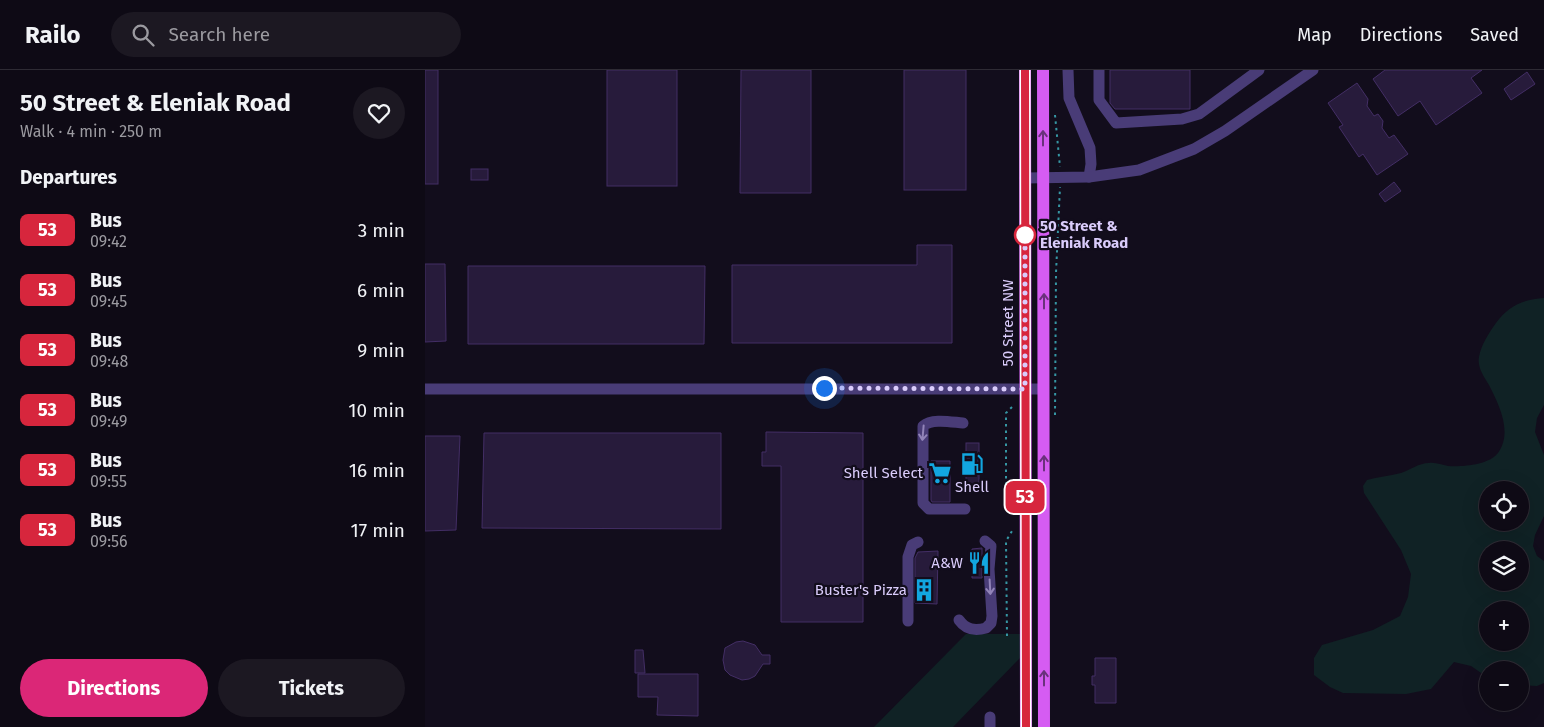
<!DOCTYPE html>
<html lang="en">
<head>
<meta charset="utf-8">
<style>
  body { margin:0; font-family:"Fira Sans",sans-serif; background:#1c1822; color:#f1f3f6; height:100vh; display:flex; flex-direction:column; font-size:19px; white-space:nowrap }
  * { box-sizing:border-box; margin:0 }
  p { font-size:16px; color:#9b9aa0 }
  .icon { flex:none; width:28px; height:28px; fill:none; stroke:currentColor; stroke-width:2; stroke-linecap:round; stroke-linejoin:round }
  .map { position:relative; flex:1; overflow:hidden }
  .details { display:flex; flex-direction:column; background:#0e0a15; width:425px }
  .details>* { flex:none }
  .badge { padding:0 10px; border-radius:8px; font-size:18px; line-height:32px }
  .controls { position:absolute; left:1054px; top:411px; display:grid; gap:10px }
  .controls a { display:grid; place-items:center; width:50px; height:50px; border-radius:50%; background:#0e0a15; box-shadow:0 5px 20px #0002,0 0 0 1px #2e2b34; font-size:25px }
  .you { position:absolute; width:25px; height:25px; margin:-12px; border:4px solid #fff; border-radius:50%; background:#1a73e8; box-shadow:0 0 0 8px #1a73e833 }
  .map>.badge { position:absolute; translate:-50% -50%; box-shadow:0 0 0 2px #fff }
  h2 { padding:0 20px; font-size:19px; line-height:45px }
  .round { display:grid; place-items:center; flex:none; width:52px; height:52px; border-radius:26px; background:#1c1822 }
  .head { display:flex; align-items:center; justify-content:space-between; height:85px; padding:0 20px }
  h1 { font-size:24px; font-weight:700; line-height:38px }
  .button { display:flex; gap:10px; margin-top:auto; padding:10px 20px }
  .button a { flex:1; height:58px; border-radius:30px; background:#db2777; color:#fff; font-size:20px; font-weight:700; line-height:58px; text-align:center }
  .button a+a { background:#1c1822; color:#f1f3f6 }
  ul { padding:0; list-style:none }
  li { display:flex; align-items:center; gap:15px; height:60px; padding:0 20px }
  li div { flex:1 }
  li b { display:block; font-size:19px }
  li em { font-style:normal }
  li .badge { min-width:55px; font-weight:700; text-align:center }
  header { display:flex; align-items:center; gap:30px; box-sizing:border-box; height:70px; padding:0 25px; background:#0e0a15; border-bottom:1px solid #2e2b34 }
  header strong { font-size:24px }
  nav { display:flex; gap:28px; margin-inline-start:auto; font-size:18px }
  .search { width:350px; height:45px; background:#1c1822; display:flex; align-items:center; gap:12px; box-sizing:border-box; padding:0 18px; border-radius:28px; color:#9b9aa0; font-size:19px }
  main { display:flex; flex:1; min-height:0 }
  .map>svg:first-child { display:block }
</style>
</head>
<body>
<header>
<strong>Railo</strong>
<div class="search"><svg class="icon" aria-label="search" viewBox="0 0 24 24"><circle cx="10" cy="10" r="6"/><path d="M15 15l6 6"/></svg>Search here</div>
<nav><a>Map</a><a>Directions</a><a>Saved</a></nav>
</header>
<main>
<section class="details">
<div class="head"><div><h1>50 Street &amp; Eleniak Road</h1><p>Walk · 4 min · 250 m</p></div><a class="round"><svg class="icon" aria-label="heart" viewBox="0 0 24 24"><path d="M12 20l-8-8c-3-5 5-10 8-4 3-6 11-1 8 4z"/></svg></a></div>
<h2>Departures</h2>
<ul>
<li><span class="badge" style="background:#d7263d;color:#fff">53</span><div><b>Bus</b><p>09:42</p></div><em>3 min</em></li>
<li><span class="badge" style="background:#d7263d;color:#fff">53</span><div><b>Bus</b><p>09:45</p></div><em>6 min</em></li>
<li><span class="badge" style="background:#d7263d;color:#fff">53</span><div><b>Bus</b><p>09:48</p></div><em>9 min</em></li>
<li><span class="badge" style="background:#d7263d;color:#fff">53</span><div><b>Bus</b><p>09:49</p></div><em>10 min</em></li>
<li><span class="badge" style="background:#d7263d;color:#fff">53</span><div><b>Bus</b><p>09:55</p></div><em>16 min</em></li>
<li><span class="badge" style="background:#d7263d;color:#fff">53</span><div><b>Bus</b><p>09:56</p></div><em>17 min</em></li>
</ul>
<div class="button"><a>Directions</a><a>Tickets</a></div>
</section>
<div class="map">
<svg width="1119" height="657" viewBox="0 0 1119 657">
  <rect width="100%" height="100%" fill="#120d1c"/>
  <!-- green -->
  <g fill="#102225" fill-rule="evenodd">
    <path d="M1119,228V335L1112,348L1110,362L1119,385V446L1110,465L1108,476L1112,486L1119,491V613L1112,616L1095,615V600H1062V607L1046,596L1029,592L1006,619L981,624L918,623L905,617L889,605V588L897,575L948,560L975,546L983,527L986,504L976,480L939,423L938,416L942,410C953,407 964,406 976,403C985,400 994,393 1004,393C1010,392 1017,395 1023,396C1037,397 1064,395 1073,383C1088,362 1074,335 1064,315C1059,307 1052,297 1054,287C1056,275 1064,263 1071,253C1083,236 1099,229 1119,228ZM1062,420H1095V452H1062ZM1062,480H1095V512H1062ZM1062,540H1095V572H1062Z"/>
    <path d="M541,564H595V588L528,657H449Z"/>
  </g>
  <!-- building -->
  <g fill="#271b3b" stroke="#432e65">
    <rect x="0" y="0" width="13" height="114"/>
    <rect x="182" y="0" width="70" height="116"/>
    <path d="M316,0H386V123H315Z"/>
    <rect x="479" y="0" width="62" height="120"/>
    <path d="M685,0H765V39H690L685,33Z"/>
    <path d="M960,0H1057L1046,8L1057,23L1011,55L995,31L973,46L948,9Z"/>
    <path d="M1102,2L1110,14L1086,30L1079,19Z"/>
    <path d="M932,13L943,29L942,36L949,46L953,44L958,51L957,58L964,68L969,65L983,84L952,105L938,84L934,87L914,57L918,55L903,33Z"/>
    <rect x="46" y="99" width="17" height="11"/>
    <path d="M969,112L976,121L960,132L954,124Z"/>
    <path d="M492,175H527V273H307V195H492Z"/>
    <path d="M0,194H20L21,271L0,272Z"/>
    <path d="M43,196H280L279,274H43Z"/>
    <path d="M341,362L438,363V552H356V396H337V382H341Z"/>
    <path d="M59,363H296V459L57,458Z"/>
    <path d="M0,366H35L31,460L0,461Z"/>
    <rect x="541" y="373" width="13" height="44"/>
    <path d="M506,391H525V432H507L506,430Z"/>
    <path d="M557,478V508H547V479Z"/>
    <path d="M513,481L512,534L490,533V488L493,482Z"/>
    <path d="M318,571L330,575L337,585H345V594H338L330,606L324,609L317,610L305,605L300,600L298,590L300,578L311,572Z"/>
    <path d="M210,580H218L220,603H210Z"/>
    <path d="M670,588H691V633H670V615H667V606H670Z"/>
    <path d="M213,604H273V646L232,645L233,627H213Z"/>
  </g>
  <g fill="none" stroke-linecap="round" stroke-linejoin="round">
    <!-- path -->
    <g stroke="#3697a4" stroke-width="2" stroke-dasharray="2.5 4" stroke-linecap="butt">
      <path d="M630,45L635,97"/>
      <path d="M587,337L581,343V427L588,435"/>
      <path d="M630,345L631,203L635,117"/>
      <path d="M582,566L581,471L587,461"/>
    </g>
    <!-- minor -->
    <g stroke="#493c77" stroke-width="11">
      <path d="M643,0L644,28L665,78L666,94L664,107"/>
      <path d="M674,0V30L691,53L757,49L774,44L834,0"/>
      <path d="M600,108L664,107L714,100L769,79L800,61L888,0"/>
      <path d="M0,319H618"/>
      <path d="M538,353C526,352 507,348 498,356V433L504,439H540"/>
      <path d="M534,550C541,560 550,561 561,558L566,553L567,546L564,499L566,476L560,471"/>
      <path d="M483,551V487L487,475L493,472"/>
      <path d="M565,647V657"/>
    </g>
    <!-- major -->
    <g stroke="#d55cf2" stroke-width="12">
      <path d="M600,0L601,657"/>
      <path d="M618,0L619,657"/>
    </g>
  </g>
  <!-- one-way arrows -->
  <defs><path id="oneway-shaft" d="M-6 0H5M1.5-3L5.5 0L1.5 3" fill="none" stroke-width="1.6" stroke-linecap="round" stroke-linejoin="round" transform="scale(1.25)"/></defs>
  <g stroke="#6a317c">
    <use href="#oneway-shaft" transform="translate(618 68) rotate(-90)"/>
    <use href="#oneway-shaft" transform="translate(619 231) rotate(-90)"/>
    <use href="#oneway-shaft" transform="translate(619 393) rotate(-90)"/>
    <use href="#oneway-shaft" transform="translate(619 608) rotate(-90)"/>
  </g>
  <g stroke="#9284b9">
    <use href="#oneway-shaft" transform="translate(498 363) rotate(95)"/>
    <use href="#oneway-shaft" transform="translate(565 517) rotate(87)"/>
  </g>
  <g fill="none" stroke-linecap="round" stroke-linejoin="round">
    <defs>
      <path id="line" d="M600,0L601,657"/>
    </defs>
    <!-- line casing -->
    <use href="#line" stroke="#fff" stroke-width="11"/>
    <!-- line -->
    <use href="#line" stroke="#d7263d" stroke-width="8"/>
    <!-- walk -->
    <path stroke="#daccfb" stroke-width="5" stroke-dasharray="0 9" d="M399,318L600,319V165"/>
  </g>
  <!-- icons -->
  <defs>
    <symbol id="fuel-bare" viewBox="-9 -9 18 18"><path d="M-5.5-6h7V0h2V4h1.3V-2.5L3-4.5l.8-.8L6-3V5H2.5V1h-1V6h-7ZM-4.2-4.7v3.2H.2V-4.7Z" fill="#12a6e0" stroke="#120d1c" stroke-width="2.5" paint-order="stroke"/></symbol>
    <symbol id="supermarket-bare" viewBox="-9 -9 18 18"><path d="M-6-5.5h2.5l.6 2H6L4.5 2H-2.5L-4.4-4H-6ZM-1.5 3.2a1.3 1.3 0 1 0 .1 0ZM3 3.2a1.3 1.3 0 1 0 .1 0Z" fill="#12a6e0" stroke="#120d1c" stroke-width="2.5" paint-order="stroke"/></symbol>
    <symbol id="restaurant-bare" viewBox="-9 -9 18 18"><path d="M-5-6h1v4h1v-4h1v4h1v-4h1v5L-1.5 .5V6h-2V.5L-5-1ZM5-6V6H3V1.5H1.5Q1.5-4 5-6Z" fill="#12a6e0" stroke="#120d1c" stroke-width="2.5" paint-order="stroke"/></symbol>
    <symbol id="building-bare" viewBox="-9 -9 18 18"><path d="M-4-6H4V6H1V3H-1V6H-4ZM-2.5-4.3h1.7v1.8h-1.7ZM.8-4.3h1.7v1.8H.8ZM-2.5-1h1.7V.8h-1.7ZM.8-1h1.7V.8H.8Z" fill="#12a6e0" stroke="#120d1c" stroke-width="2.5" paint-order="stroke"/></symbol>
  </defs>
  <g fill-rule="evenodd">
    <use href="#fuel-bare" x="531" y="378" width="32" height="32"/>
    <use href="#supermarket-bare" x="499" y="387" width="32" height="32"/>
    <use href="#restaurant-bare" x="538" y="477" width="32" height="32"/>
    <use href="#building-bare" x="483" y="504" width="32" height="32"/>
  </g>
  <!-- markers -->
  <circle fill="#fff" stroke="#d7263d" stroke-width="2.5" cx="600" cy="165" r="10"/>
  <g text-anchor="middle" stroke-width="4.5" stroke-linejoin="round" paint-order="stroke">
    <!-- stop labels -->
    <g font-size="15" font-weight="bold" fill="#daccfb" stroke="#120d1c" text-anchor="start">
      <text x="615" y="161">50 Street &amp;<tspan x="615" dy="17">Eleniak Road</tspan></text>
    </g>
    <!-- street labels -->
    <g font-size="15" fill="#daccfb" stroke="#120d1c">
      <text transform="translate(583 253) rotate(-90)" y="5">50 Street NW</text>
    </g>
    <!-- poi labels -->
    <g font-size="15" fill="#daccfb" stroke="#120d1c" text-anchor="end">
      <text x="498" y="408">Shell Select</text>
      <text x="547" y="422" text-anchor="middle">Shell</text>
      <text x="538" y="498">A&amp;W</text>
      <text x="482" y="525">Buster's Pizza</text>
    </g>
  </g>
</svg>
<div class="controls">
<a><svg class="icon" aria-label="locate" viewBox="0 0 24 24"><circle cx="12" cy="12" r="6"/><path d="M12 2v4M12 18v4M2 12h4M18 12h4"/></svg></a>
<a><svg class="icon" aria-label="layers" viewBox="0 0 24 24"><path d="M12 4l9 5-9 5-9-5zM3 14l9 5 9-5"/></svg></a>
<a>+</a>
<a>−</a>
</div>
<div class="you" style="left:399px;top:318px"></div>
<b class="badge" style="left:600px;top:427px;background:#d7263d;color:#fff">53</b>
</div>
</main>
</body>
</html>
